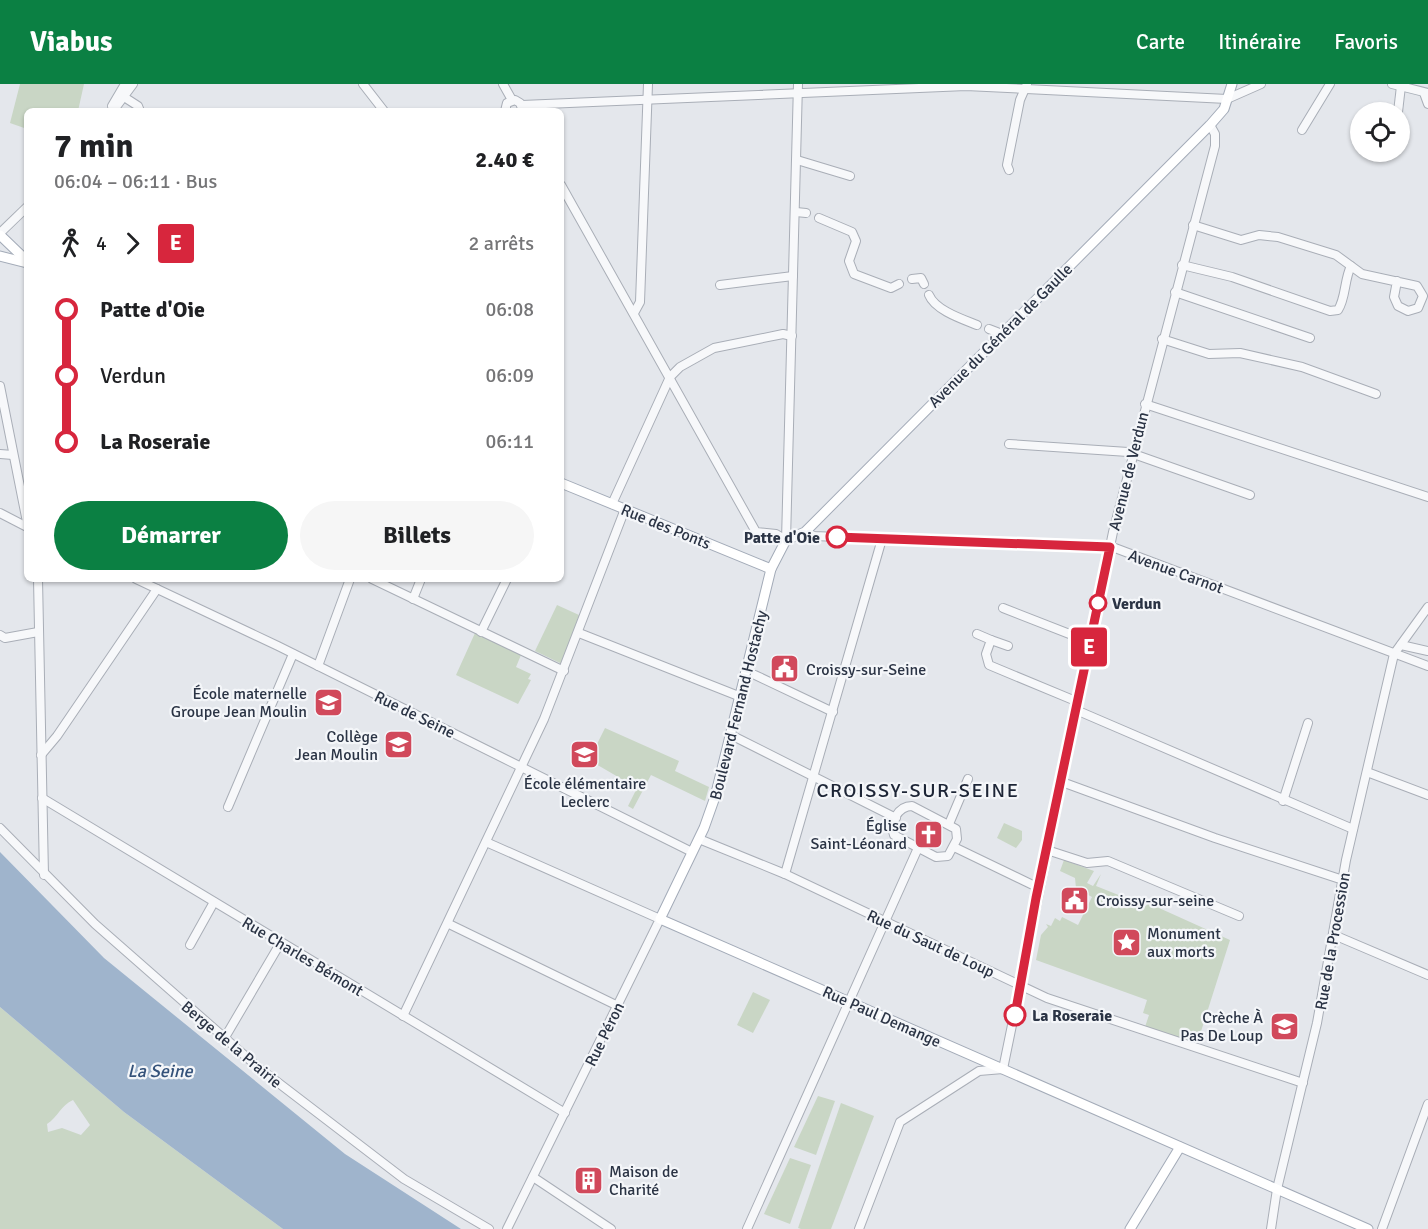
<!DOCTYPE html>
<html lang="fr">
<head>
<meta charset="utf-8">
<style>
  body { margin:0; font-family:Signika,sans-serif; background:#f6f6f6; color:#202124; height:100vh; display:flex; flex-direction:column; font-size:22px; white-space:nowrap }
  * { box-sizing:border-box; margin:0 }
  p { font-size:20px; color:#757577 }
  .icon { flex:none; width:33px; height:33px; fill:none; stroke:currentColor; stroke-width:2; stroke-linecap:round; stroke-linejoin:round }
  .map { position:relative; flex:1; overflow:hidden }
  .side { position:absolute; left:24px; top:24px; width:540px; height:474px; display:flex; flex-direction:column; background:#fff; border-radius:9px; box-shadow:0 2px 4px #0004 }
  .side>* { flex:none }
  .badge { padding:0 12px; border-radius:4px; font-size:21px; line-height:39px }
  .buttons { position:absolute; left:1350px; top:18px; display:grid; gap:12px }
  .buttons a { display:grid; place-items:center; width:60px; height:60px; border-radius:50%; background:#fff; box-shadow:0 2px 4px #0004; font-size:30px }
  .map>.badge { position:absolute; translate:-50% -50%; box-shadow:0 0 0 3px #fff }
  .legs { display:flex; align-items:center; gap:9px; height:66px; padding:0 30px; font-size:20px }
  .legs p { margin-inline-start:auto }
  .headline { display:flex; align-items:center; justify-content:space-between; height:102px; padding:0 30px }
  h1 { font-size:33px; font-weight:800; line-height:45px }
  .button { display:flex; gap:12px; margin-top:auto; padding:12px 30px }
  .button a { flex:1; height:69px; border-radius:36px; background:#0b8043; color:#fff; font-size:24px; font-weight:800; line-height:69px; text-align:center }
  .button a+a { background:#f6f6f6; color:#202124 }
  ul { padding:0 30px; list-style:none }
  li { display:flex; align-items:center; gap:21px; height:66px; font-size:22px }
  li i { display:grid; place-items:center; width:9px; height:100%; margin:0 8px; background:currentColor }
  li i::after { content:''; width:15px; height:15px; margin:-8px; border:4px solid; border-radius:50%; background:#fff }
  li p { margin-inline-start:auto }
  li:first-child i { background:linear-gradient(#0000 50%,currentColor 0) }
  li:last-child i { background:linear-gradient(currentColor 50%,#0000 0) }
  header { display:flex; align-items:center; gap:36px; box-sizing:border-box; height:84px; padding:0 30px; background:#0b8043; color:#fff }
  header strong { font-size:28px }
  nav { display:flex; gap:33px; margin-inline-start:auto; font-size:21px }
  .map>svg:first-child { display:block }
</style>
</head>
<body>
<header>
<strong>Viabus</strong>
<nav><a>Carte</a><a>Itinéraire</a><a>Favoris</a></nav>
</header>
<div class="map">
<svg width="1428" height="1145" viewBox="0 0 1428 1145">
  <rect width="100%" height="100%" fill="#e4e7ec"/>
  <!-- green -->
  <g fill="#c9d6c5" fill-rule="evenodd">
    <path d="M20,0H84L78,27H27V45L10,39Z"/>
    <path d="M557,521L579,531L562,580L535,567Z"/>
    <path d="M475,549L521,571L516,583L531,590L528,595L531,596L518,620L456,591Z"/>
    <path d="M605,644L679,677L675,687L709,703L705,717L651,691L633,725L628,722L637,704L589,676Z"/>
    <path d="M1004,739L1022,747V756L1016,764L997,754Z"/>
    <path d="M1064,776L1094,787L1087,799L1093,802L1101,790L1096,802L1146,822L1148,819L1230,856L1197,960L1145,943L1149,931L1143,929L1147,916L1036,876L1041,851L1048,843L1046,840L1051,842L1055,834L1060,837L1062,833L1078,841L1092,813L1076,804L1075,794L1060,787Z"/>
    <path d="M753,908L770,916L753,949L737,941Z"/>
    <path d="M0,923L124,1028L283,1145H0ZM73,1016L90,1041L81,1051L62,1044L48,1048L47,1040C58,1033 61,1021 73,1016Z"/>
    <path d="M818,1012L835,1017L816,1071L794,1063Z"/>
    <path d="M841,1019L874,1032L831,1145H801L798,1144Z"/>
    <path d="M790,1074L811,1081L790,1140L764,1130Z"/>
  </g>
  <!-- water -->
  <path fill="#9fb4cc" d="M0,768L104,874L345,1070L461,1145H283L124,1028L0,923Z"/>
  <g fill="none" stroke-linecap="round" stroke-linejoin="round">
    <defs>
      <g id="minor">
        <path d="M363,0L384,27"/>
        <path d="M503,0L512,16"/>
        <path d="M1392,0L1428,9"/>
        <path d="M1424,9L1428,20"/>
        <path d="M121,11L138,22L140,27"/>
        <path d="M522,21L966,2L1227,15L1261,0"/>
        <path d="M112,22L125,0"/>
        <path d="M113,27L133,0"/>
        <path d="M505,27L507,19L515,16L520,19L523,27"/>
        <path d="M1398,28L1401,2"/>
        <path d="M1302,46L1330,0"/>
        <path d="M797,76L850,92"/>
        <path d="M1009,86L1007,81L1020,16L1027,0"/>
        <path d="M561,101L756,448L776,450L786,456"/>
        <path d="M796,128L806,129"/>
        <path d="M819,134L852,148L856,157L849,177L854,190L891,204L899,200"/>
        <path d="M1193,141L1241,156L1259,151L1278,153L1336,171L1362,190L1417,202L1423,212L1418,224L1408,227L1398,222L1394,213L1397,197"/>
        <path d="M0,149L27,123"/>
        <path d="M1182,181L1232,193L1330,227L1338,226C1346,214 1344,196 1351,182"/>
        <path d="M912,195L921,194L924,200"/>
        <path d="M720,201L793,192"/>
        <path d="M1175,208L1310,254"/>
        <path d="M929,211C935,226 962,235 977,241"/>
        <path d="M634,229L640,218L648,0"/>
        <path d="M989,245L1002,250"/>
        <path d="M1162,255L1209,270L1240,269L1302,283L1376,310"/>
        <path d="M0,302L27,438"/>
        <path d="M1145,320L1428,413"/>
        <path d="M1009,360L1128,368L1250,411"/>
        <path d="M0,370L13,371"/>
        <path d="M612,420L670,293L680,283L714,264L783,250L792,252"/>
        <path d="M0,429L27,443"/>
        <path d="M805,448L814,452L1115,464L1428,582"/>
        <path d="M786,456L798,0"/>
        <path d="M38,495L44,791"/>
        <path d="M136,495L278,562L692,768"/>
        <path d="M372,495L564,587"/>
        <path d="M413,515L421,495"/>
        <path d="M1003,524L1090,558"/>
        <path d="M481,548L507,495"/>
        <path d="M579,549L741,613"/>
        <path d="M977,550L991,556L986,570L989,581L1078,618"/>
        <path d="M0,551L5,554L38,548"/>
        <path d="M991,556L1008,562"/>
        <path d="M1401,561L1428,567"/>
        <path d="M318,582L350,495"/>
        <path d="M755,591L833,628"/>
        <path d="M1076,626L1353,745"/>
        <path d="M731,651L896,734"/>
        <path d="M41,671L57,652L157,505"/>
        <path d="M1367,688L1428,711"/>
        <path d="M1062,698L1215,754L1343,796"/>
        <path d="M42,714L565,1029"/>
        <path d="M1283,717L1308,639"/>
        <path d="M912,722L956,745L957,755L948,772L936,773L894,751C889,739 898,722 912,722Z"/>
        <path d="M228,723L293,570"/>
        <path d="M949,740L968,695"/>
        <path d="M0,744L95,840L259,984L404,1095L489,1145"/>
        <path d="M699,755L785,790L1047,914L1303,999"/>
        <path d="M486,758L660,835L507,1145"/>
        <path d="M954,763L1039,804"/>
        <path d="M1047,766L1087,779L1108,777L1239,832"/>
        <path d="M785,790L882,455"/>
        <path d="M449,840L618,922"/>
        <path d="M1334,851L1428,891"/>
        <path d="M190,861L214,818"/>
        <path d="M403,932L544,635L625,425"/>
        <path d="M224,955L281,858"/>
        <path d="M533,1093L611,1145"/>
        <path d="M747,1145L918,764"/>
        <path d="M859,1145L900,1038L979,987L1003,985L1113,448L1215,62V50L1210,41"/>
        <path d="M1271,1145L1277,1105L1317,939L1346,776L1394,570L1428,523"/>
        <path d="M1382,1145L1428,1020"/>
      </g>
      <g id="major">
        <path d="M1232,0L1224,25L1210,41L805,448L786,456L771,485L715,713L704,744L660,835L1368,1145"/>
        <path d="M0,151L27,177"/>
        <path d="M0,172L27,179"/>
        <path d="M561,399L771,485"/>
        <path d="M1130,1145L1180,1063"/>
      </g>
    </defs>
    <!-- minor casing -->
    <use href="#minor" stroke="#a9aeb7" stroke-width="10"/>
    <!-- major casing -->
    <use href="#major" stroke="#a3abb8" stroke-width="11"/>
    <!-- minor -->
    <use href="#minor" stroke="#f7f8fa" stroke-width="8"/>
    <!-- major -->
    <use href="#major" stroke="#fff" stroke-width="9"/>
  </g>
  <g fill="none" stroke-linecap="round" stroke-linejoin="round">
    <defs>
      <path id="line-1" d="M837,453L1110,463L1036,814L1015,931"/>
    </defs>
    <!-- line-1 casing -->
    <use href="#line-1" stroke="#fff" stroke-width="14"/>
    <!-- line-1 -->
    <use href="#line-1" stroke="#d7263d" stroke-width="9"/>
  </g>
  <!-- icons -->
  <defs>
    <symbol id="civic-square" viewBox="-11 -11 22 22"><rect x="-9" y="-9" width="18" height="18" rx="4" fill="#d1495b" stroke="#f4f6f9"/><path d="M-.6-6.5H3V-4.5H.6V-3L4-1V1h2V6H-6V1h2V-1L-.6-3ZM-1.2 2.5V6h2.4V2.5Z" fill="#fff"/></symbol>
    <symbol id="school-square" viewBox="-11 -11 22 22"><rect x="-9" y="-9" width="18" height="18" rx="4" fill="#d1495b" stroke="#f4f6f9"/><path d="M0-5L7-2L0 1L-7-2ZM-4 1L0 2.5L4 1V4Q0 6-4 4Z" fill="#fff"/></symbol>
    <symbol id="church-square" viewBox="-11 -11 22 22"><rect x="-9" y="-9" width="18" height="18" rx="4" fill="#d1495b" stroke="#f4f6f9"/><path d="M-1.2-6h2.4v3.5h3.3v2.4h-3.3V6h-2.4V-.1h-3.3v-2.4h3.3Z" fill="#fff"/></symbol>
    <symbol id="sight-square" viewBox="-11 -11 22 22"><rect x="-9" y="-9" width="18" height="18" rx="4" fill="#d1495b" stroke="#f4f6f9"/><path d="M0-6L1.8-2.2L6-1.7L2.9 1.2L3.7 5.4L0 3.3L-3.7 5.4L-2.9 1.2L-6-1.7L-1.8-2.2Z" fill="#fff"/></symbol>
    <symbol id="building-square" viewBox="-11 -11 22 22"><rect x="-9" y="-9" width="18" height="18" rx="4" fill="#d1495b" stroke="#f4f6f9"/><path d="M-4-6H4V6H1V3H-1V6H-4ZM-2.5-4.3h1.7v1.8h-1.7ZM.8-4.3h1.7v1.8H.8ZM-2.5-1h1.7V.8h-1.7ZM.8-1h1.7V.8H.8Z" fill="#fff"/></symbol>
  </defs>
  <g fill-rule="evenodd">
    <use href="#civic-square" x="768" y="568" width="33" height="33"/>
    <use href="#school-square" x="312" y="602" width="33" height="33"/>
    <use href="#school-square" x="382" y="644" width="33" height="33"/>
    <use href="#school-square" x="568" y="654" width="33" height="33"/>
    <use href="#church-square" x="912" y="734" width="33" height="33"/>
    <use href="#civic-square" x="1058" y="800" width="33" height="33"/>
    <use href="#sight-square" x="1110" y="842" width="33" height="33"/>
    <use href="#school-square" x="1268" y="926" width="33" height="33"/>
    <use href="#building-square" x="572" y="1080" width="33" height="33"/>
  </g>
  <!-- markers -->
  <g fill="#fff" stroke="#d7263d" stroke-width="3">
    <circle cx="837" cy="453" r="10"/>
    <circle cx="1098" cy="519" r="8"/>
    <circle cx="1015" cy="931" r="10"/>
  </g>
  <g text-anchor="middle" stroke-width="4.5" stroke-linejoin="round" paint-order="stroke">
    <!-- street labels -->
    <g font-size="16" fill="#2b3445" stroke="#f4f6f9">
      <text transform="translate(1000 251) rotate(-45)" y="6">Avenue du Général de Gaulle</text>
      <text transform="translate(1128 387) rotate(-76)" y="6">Avenue de Verdun</text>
      <text transform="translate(666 442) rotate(22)" y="6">Rue des Ponts</text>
      <text transform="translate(1176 487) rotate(20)" y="6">Avenue Carnot</text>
      <text transform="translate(738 621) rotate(-76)" y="6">Boulevard Fernand Hostachy</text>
      <text transform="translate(415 630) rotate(26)" y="6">Rue de Seine</text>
      <text transform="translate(1332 857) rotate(-80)" y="6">Rue de la Procession</text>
      <text transform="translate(931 859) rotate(25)" y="6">Rue du Saut de Loup</text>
      <text transform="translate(303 872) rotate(31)" y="6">Rue Charles Bémont</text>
      <text transform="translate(882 932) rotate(24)" y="6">Rue Paul Demange</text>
      <text transform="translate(604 950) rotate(-64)" y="6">Rue Péron</text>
      <text transform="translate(232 960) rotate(40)" y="6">Berge de la Prairie</text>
    </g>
    <!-- stop labels -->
    <g font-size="16" font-weight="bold" fill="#2b3445" stroke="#f4f6f9" text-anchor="start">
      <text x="820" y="459" text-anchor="end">Patte d'Oie</text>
      <text x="1112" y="525">Verdun</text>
      <text x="1032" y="937">La Roseraie</text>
    </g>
    <!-- poi labels -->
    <g font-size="16" fill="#2b3445" stroke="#f4f6f9" text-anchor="start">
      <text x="806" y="591">Croissy-sur-Seine</text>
      <text x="307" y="615" text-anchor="end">École maternelle<tspan x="307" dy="18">Groupe Jean Moulin</tspan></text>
      <text x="378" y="658" text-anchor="end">Collège<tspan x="378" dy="18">Jean Moulin</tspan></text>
      <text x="585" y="705" text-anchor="middle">École élémentaire<tspan x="585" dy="18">Leclerc</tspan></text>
      <text x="907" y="747" text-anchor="end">Église<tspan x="907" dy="18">Saint-Léonard</tspan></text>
      <text x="1096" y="822">Croissy-sur-seine</text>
      <text x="1147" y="855">Monument<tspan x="1147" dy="18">aux morts</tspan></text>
      <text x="1263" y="939" text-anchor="end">Crèche À<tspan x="1263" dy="18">Pas De Loup</tspan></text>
      <text x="609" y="1093">Maison de<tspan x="609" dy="18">Charité</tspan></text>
    </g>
    <!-- water labels -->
    <g font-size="18" font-style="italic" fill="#34527a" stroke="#f4f6f9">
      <text x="160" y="993">La Seine</text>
    </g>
    <!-- quarter labels -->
    <g font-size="20" letter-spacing="1.5" fill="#1d2536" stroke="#f4f6f9">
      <text x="918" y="713">CROISSY-SUR-SEINE</text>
    </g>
  </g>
</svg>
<div class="buttons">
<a><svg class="icon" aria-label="locate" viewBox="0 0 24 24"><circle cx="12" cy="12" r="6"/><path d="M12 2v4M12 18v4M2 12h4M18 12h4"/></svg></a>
</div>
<b class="badge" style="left:1089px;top:563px;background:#d7263d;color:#fff">E</b>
<section class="side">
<div class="headline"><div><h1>7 min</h1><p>06:04 – 06:11 · Bus</p></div><b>2.40 €</b></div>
<div class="legs"><svg class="icon" aria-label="walk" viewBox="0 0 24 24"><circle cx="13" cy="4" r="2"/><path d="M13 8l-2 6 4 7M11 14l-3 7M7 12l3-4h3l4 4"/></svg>4<svg class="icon" aria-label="forward" viewBox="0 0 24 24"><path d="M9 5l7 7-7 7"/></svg><b class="badge" style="background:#d7263d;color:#fff">E</b><p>2 arrêts</p></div>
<ul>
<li><i style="color:#d7263d"></i><b>Patte d'Oie</b><p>06:08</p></li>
<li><i style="color:#d7263d"></i><span>Verdun</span><p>06:09</p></li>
<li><i style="color:#d7263d"></i><b>La Roseraie</b><p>06:11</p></li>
</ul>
<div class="button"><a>Démarrer</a><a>Billets</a></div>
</section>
</div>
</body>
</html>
